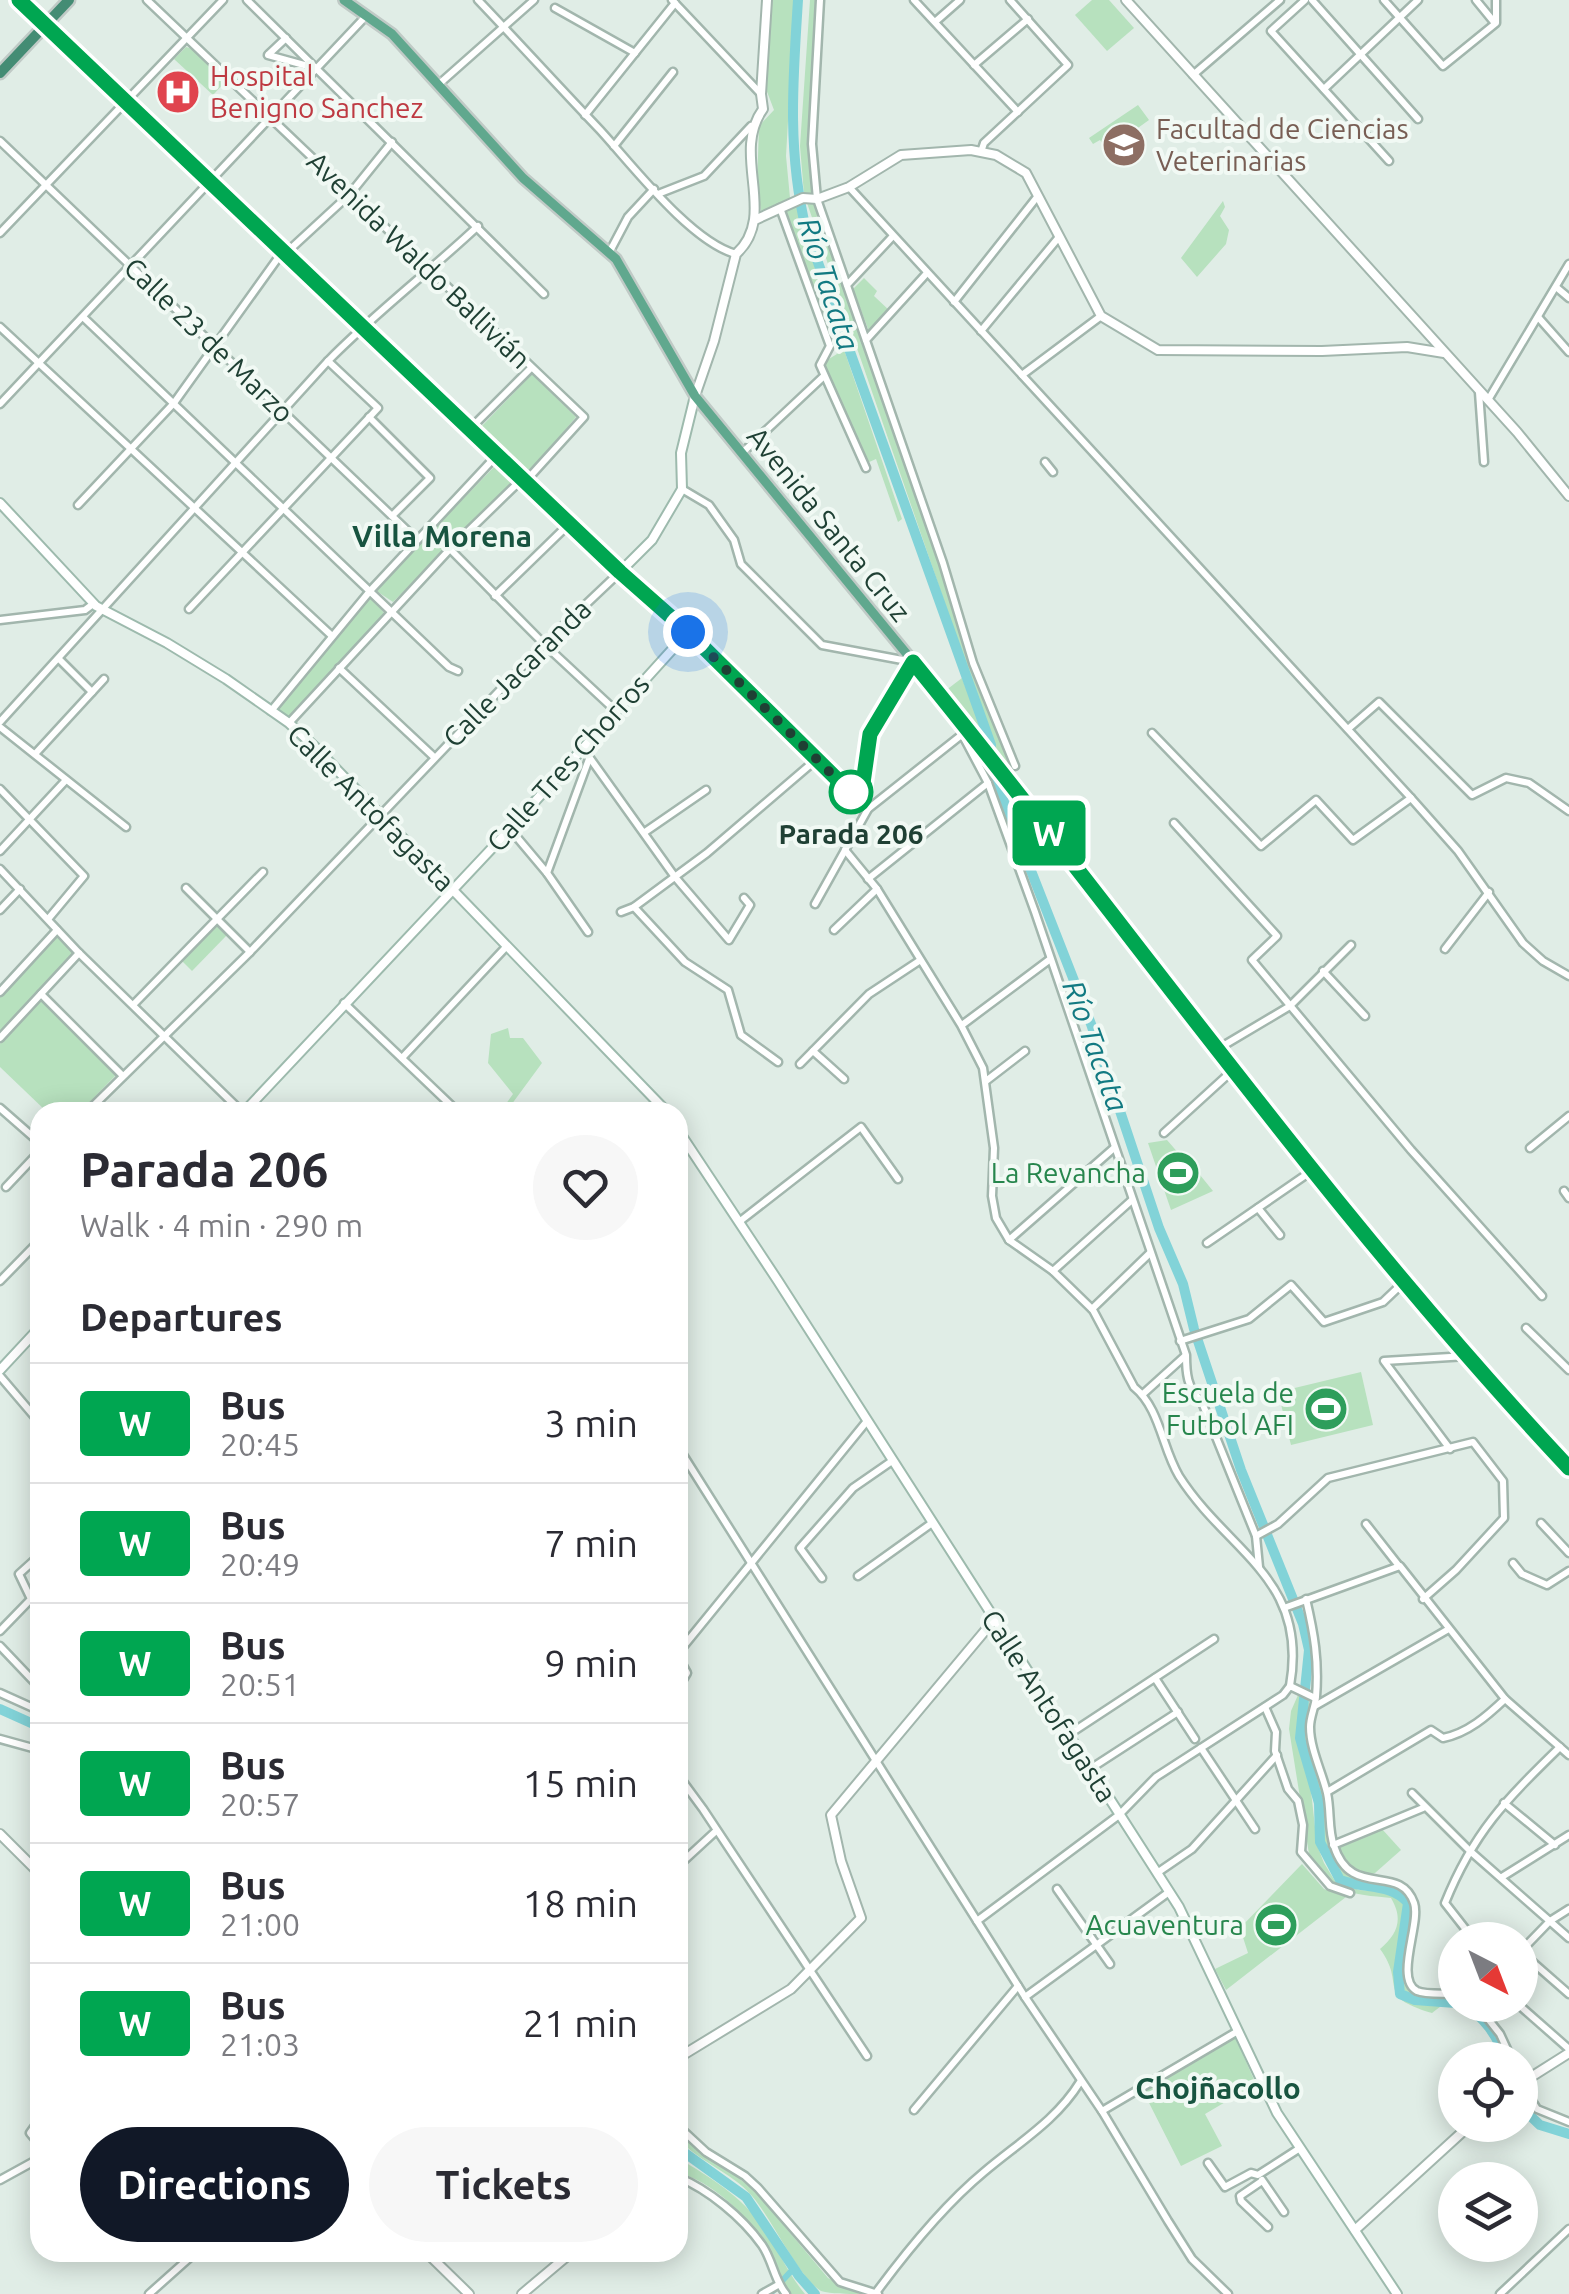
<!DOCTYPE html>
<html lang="en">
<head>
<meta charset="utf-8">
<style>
  body { margin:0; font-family:Ubuntu,sans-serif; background:#f7f7f7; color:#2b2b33; height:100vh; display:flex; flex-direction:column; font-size:38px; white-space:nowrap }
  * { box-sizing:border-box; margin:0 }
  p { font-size:32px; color:#7c7c81 }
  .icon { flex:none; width:55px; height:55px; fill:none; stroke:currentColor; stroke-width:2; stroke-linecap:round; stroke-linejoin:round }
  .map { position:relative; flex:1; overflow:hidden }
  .details { position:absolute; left:30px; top:1102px; width:658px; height:1160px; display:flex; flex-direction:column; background:#fff; border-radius:30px; box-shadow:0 5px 25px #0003 }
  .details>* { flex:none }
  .badge { padding:0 20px; border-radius:8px; font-size:35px; line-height:65px }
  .needle { width:65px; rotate:138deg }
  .buttons { position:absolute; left:1438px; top:1922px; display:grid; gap:20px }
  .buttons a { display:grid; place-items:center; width:100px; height:100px; border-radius:50%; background:#fff; box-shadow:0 5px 25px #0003; font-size:50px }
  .you { position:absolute; width:50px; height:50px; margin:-25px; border:8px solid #fff; border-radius:50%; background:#1a73e8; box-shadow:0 0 0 15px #1a73e833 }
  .map>.badge { position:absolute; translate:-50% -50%; box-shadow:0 0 0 5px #fff }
  h2 { padding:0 50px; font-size:38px; line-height:90px }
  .round { display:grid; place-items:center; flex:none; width:105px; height:105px; border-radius:52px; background:#f7f7f7 }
  .overview { display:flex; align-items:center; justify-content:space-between; height:170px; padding:0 50px }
  h1 { font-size:48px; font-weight:600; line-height:75px }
  .action { display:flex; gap:20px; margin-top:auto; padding:20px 50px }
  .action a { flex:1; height:115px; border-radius:60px; background:#111827; color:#fff; font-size:40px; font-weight:600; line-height:115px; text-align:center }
  .action a+a { background:#f7f7f7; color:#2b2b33 }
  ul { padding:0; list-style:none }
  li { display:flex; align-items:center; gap:30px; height:120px; padding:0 50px; border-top:2px solid #e1e1e2 }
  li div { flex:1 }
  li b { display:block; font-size:38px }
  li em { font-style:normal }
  li .badge { min-width:110px; font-weight:700; text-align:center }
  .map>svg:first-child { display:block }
</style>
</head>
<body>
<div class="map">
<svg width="1569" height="2294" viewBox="0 0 1569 2294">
  <rect width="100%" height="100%" fill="#e0ede6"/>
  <!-- green -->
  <g fill="#b7e1be">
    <path d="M771,0H795L786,156L790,198L761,211L757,186L759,126L774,110L766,89Z"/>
    <path d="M810,0H819L809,141L814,195L804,194L800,146Z"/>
    <path d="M1092,0H1109L1134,28L1107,51L1075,15Z"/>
    <path d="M186,47L193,49L226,81L213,95L174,59Z"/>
    <path d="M1138,105L1149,120L1107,150L1100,140L1093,144L1089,138Z"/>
    <path d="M1223,201L1225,207L1220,216L1229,230L1226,244L1197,277L1181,258Z"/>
    <path d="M807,203H817L924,518L970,663L1012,766L1007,770L992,750L994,746Z"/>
    <path d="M797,204L813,259L902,519L898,522L876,459L867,463L824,362L837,354L785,210Z"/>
    <path d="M864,278L877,291L874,296L891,312L870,334L853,289Z"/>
    <path d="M532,374L576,417L531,471L524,472L480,428Z"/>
    <path d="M501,466L512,477V484L393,602L378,592V587L494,467Z"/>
    <path d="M372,597L384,613L288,718L276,709L368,598Z"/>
    <path d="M962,678L987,744L945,691Z"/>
    <path d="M216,925L227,935L192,971L181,960Z"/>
    <path d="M60,937L73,953L0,1031V997L54,938Z"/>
    <path d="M42,1000L117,1074L80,1112H47L0,1067V1044Z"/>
    <path d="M508,1028L510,1038H523L542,1063L506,1112H500L513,1094L488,1063L491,1034Z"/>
    <path d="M1167,1140L1180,1155L1183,1154L1213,1191L1171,1210L1148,1143Z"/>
    <path d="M1361,1372L1373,1425L1291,1445L1278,1392Z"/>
    <path d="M1298,1695L1302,1696L1298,1737L1310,1782L1317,1845L1324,1863L1335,1881L1359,1890L1391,1892L1403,1901L1406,1911L1396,1971L1399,1996L1414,2002L1445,2003L1432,2013C1374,1996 1407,1985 1380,1949C1397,1934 1404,1920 1391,1898C1352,1894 1327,1894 1309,1854L1289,1729L1291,1711Z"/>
    <path d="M1306,1696L1310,1705L1306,1726L1325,1798L1330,1841L1349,1873L1404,1890C1422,1925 1396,1953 1409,1991L1455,1997V2001L1406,1994C1389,1963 1419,1928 1407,1898L1391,1887L1350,1881L1341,1876L1332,1861L1324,1841L1321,1801L1303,1739Z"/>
    <path d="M1382,1829L1401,1850L1375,1873L1366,1876L1353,1870L1339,1848Z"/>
    <path d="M1302,1864L1324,1889L1346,1897L1226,1990L1215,1969L1248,1953L1240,1928Z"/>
    <path d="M1235,2037L1256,2084L1205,2114L1222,2146L1181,2166L1143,2091Z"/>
    <path d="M678,2131L754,2190L828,2278L860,2294C848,2294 831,2294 821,2291C798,2277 773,2220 752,2196C732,2172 698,2162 678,2138Z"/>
    <path d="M678,2158C710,2177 741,2196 763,2227C778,2249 788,2274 805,2294H791C779,2279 775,2260 765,2244C745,2214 712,2181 678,2173Z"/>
  </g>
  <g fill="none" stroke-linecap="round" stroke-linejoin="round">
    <!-- canal -->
    <path stroke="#82d3d8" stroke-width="6" d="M770,2294L794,2268"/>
    <!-- river -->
    <g stroke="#82d3d8" stroke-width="10">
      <path d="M798,0C793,78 787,152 806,229L991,745L988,761L1091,1024L1159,1228L1183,1284L1194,1329L1241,1470L1303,1624L1309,1650L1300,1738L1319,1803L1320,1842L1340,1880C1363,1889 1392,1883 1408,1903L1398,1972L1400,1994L1415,2000L1455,2003"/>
      <path d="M0,1709L40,1727"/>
      <path d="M1462,2005C1483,2013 1499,2039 1506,2060"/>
      <path d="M1520,2106L1540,2125L1569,2134"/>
      <path d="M678,2148L746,2197L799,2276L815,2294"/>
    </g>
    <defs>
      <g id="minor">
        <path d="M19,0L620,572L544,644L250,952L87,1112"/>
        <path d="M147,0L584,417L525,482"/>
        <path d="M247,0L544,294"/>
        <path d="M478,0C519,43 559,87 600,130C633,166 691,242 736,254"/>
        <path d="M672,0L761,94"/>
        <path d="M820,0L812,144L817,199L943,563L973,663L1015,766"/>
        <path d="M914,0L1018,112"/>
        <path d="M1305,0L1271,31L1389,161"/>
        <path d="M1312,0L1418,119"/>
        <path d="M1384,0L1443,66L1496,23V0"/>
        <path d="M1476,0L1494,22"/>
        <path d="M555,8L635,53"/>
        <path d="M935,22L960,0"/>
        <path d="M269,54L286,38"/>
        <path d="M268,55L315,68"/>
        <path d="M974,65L1028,19"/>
        <path d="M1193,75L1280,0"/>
        <path d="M438,85L534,0"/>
        <path d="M1324,89L1418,0"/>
        <path d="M585,115L675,3"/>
        <path d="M0,141L417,540"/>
        <path d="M614,146L673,72"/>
        <path d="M981,152L984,143L1068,65L1010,0"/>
        <path d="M849,187L1411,798L1458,851L1523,943L1543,961L1569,976"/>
        <path d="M658,194L704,176L751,126"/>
        <path d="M780,208L830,346L820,365L866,468"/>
        <path d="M0,233L223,0"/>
        <path d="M286,253L350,194L392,142"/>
        <path d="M609,253L628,217L654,189"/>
        <path d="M847,285L893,236"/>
        <path d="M1556,287L1569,298"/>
        <path d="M954,302L1037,197"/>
        <path d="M83,317L449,667L458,671"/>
        <path d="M1538,317L1569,352"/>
        <path d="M0,327L332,636"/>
        <path d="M981,331L1059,237"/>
        <path d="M866,340L927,273"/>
        <path d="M1022,375L1101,316"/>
        <path d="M1479,392L1484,462"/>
        <path d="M1488,400L1569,264"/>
        <path d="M0,404L366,16"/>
        <path d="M369,417L430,478L392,516"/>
        <path d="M470,429L531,368"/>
        <path d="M742,453L824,376"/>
        <path d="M1045,462L1053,472"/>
        <path d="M682,489L709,505L734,540L741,564L822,645L913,662L870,734L863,790L857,798"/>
        <path d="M78,505L174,403L283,251"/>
        <path d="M450,549L544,644L617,712"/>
        <path d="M495,596L570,523"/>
        <path d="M189,609L378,408L328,361"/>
        <path d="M0,620L85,610L93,604"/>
        <path d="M688,632L868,809"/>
        <path d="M59,659L92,692"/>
        <path d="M339,668L434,757"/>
        <path d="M271,711L370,591L497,455"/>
        <path d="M0,722L328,361C375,313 429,272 478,226"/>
        <path d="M289,723L450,549L522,479"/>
        <path d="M0,727L126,827"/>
        <path d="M1348,729L1379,702L1472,795L1506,778L1529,783L1569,811"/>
        <path d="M1152,733L1261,846L1316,800L1353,840L1411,798"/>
        <path d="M962,734L988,783L1035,912L1186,1355C1186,1372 1187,1389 1201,1400L1256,1536L1259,1567"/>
        <path d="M582,747L675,877L729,940L750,905L744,898"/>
        <path d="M35,754L104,679"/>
        <path d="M0,789L84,876L49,918"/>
        <path d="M1174,823L1277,936L1252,960L1411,1150L1542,1296"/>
        <path d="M510,829L547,873L588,932"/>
        <path d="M645,832L706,790"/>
        <path d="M845,850L877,889L961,1025L983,1068L994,1148L992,1196L996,1218L1009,1240L1053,1271L1093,1310L1134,1387C1160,1408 1162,1448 1179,1476C1228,1553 1309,1578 1290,1686"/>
        <path d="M0,851L66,780"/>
        <path d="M0,869L79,953L242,1112"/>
        <path d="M547,873L589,759"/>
        <path d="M868,879L988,783"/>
        <path d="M186,888L250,952"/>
        <path d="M815,904L868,809L964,733"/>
        <path d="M634,907L685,962L728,990L741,1035L778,1062"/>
        <path d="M0,910L20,889"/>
        <path d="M621,912L634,907L707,853L818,758"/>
        <path d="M834,930L877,889"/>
        <path d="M1445,949L1489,892"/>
        <path d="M1323,971L1365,1016"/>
        <path d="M0,992L57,930"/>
        <path d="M41,994L123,1076"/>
        <path d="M344,1003L458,1112"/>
        <path d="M134,1004L263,872"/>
        <path d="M962,1025L1049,960"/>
        <path d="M0,1038L79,953"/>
        <path d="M1216,1050L1290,1006L1351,945"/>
        <path d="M813,1051L844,1079"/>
        <path d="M402,1058L506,947"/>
        <path d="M800,1064L869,994L919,961"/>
        <path d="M986,1081L1025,1051"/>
        <path d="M0,1108L40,1143"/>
        <path d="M1164,1133L1232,1071"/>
        <path d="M1530,1148L1569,1116"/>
        <path d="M6,1187L40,1151"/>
        <path d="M1564,1191L1569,1198"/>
        <path d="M1258,1208L1280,1235"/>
        <path d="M739,1222L861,1127L898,1179"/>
        <path d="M1009,1240L1114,1148"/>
        <path d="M1207,1243L1313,1170"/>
        <path d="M1053,1271L1132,1200"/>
        <path d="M0,1281L40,1240"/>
        <path d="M1092,1309L1150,1253"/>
        <path d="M1526,1328L1569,1370"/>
        <path d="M1180,1341L1249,1319L1291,1285L1324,1322L1383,1302L1404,1282"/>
        <path d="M0,1376L40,1423"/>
        <path d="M1143,1394L1185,1356"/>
        <path d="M678,1447L1025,1997L1102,2111L1168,2221L1192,2259L1228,2294"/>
        <path d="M1450,1449L1384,1361L1467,1356"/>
        <path d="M1541,1523L1569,1553"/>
        <path d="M1366,1524L1399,1566"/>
        <path d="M1256,1536L1278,1524L1328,1478L1473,1442L1503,1481L1504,1518L1456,1570L1423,1599"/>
        <path d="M1513,1563L1522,1574L1547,1585L1569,1571"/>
        <path d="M858,1576L932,1523"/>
        <path d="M822,1578L800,1548L853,1488L892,1461"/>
        <path d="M1306,1599C1314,1633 1319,1661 1316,1697C1315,1707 1310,1717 1310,1727C1310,1749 1322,1772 1327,1793C1331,1811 1328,1830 1334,1846C1351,1900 1400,1862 1414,1903C1421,1923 1394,1979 1417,1991C1426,1995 1445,1993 1455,1994"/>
        <path d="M1284,1608L1400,1566L1505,1699L1569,1755"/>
        <path d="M0,1631L31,1599L19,1574L40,1555"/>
        <path d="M0,1646L40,1688"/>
        <path d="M678,1653L867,1421"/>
        <path d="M678,1657L687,1673L678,1688"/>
        <path d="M1155,1678L1195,1739"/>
        <path d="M0,1693L40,1711"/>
        <path d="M1315,1706L1447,1630"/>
        <path d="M1265,1707L1276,1732L1275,1751L1288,1789L1298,1801L1303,1825L1301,1852L1330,1886L1350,1893"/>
        <path d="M1068,1735L1214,1639"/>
        <path d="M0,1739L40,1750"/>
        <path d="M1201,1748L1255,1829"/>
        <path d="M1090,1769L1178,1712"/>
        <path d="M678,1775L703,1809L867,2056"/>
        <path d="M1327,1792L1431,1730L1443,1738C1468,1733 1487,1716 1505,1699"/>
        <path d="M1412,1793L1470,1851L1569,1938"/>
        <path d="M1504,1803L1555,1845"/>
        <path d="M1333,1845L1423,1808"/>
        <path d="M678,1866L716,1831"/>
        <path d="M1157,1873L1192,1849L1277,1755"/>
        <path d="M1502,1877L1569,1835"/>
        <path d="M1057,1889L1110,1964"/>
        <path d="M977,1921L1119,1815L1156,1777L1283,1695L1290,1686L1315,1698"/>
        <path d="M1474,1940L1445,1903C1474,1831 1506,1800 1560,1747"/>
        <path d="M1520,1952L1550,1921L1569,1909"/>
        <path d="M1521,1952L1569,1994"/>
        <path d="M1025,1997L1169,1892"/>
        <path d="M1477,2005L1500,2034L1512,2060"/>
        <path d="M1519,2005L1569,2049"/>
        <path d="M1520,2082L1537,2109L1569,2122"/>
        <path d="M914,2110L1018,1986"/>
        <path d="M1102,2111L1238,2031"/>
        <path d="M40,2119L30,2133L40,2145"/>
        <path d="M678,2126L706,2152L745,2176L758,2188L840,2282L878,2294"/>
        <path d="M1208,2163L1225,2187L1251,2173L1258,2175L1300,2148"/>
        <path d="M678,2177C709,2190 742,2217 762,2245C773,2261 774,2280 786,2294"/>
        <path d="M0,2180L40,2158"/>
        <path d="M1262,2180L1284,2212"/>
        <path d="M1262,2181L1240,2196L1241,2201L1268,2227"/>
        <path d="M149,2294L196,2252"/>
        <path d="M762,2294L778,2285"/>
        <path d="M875,2294C906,2252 943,2206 984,2172C1018,2143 1056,2121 1080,2082"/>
        <path d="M1500,2294L1569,2229"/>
      </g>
      <g id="tertiary">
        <path d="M1126,0L1517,432L1569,496"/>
        <path d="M757,219L803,198L817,199L849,187L901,155L971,150L996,155L1026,173L1101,316L1158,350L1322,351L1407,347L1444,353"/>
        <path d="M695,396L714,341L736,254C779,215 730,155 763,109L761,94L767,0"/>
        <path d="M0,1834L40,1874"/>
        <path d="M678,2058L791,1989L861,1918L841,1861L831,1815L994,1620"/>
        <path d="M1520,2084L1569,2053"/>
        <path d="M1355,2230L1470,2125"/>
        <path d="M426,2252L469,2294"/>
        <path d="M522,2294L572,2252"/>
      </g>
      <g id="secondary">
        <path d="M0,503L96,606L167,643L226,679L289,723L315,747L667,1112"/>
        <path d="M244,1112L510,829L688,632L620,572L652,540L682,489L681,453L695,396"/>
        <path d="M678,1130L778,1281L1179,1907L1277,2113L1397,2294"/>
        <path d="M0,1370L40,1327"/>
      </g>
      <path id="primary" d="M344,0L392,34L523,178L616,259L695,396L993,759L1232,1071L1440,1324L1569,1468"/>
      <path id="trunk" d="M0,73L69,0"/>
    </defs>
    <!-- minor casing -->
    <use href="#minor" stroke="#a2b6ad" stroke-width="11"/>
    <!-- tertiary casing -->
    <use href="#tertiary" stroke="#a2b6ad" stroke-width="12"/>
    <!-- secondary casing -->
    <use href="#secondary" stroke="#9dbaad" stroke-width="12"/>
    <!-- primary casing -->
    <use href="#primary" stroke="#c0cac6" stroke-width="14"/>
    <!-- trunk casing -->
    <use href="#trunk" stroke="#c0cac6" stroke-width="15"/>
    <!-- minor -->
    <use href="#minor" stroke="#fff" stroke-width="6"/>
    <!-- tertiary -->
    <use href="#tertiary" stroke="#fff" stroke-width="8"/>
    <!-- secondary -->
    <use href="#secondary" stroke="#fff" stroke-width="8"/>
    <!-- primary -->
    <use href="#primary" stroke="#60a88e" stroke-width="9"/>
    <!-- trunk -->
    <use href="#trunk" stroke="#448c74" stroke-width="10"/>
  </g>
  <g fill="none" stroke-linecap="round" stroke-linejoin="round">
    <defs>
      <path id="line" d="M19,0L620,572L688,632L856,798L862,790L870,734L913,662C1132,930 1331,1215 1569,1468"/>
    </defs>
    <!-- line casing -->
    <use href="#line" stroke="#fff" stroke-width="22"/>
    <!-- line -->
    <use href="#line" stroke="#00a651" stroke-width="15"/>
    <!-- walk -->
    <path stroke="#1f4034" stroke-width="10" stroke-dasharray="0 18" d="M688,632L856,798L851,792"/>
  </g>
  <!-- icons -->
  <defs>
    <symbol id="hospital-disc" viewBox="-11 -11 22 22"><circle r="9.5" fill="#e0444e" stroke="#f1f9f4"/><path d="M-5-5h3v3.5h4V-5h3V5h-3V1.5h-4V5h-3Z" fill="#fff"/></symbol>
    <symbol id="university-disc" viewBox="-11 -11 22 22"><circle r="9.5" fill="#8d6e63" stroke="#f1f9f4"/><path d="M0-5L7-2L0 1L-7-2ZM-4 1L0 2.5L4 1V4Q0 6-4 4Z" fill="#fff"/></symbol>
    <symbol id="stadium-disc" viewBox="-11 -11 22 22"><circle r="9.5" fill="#2e9e5b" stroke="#f1f9f4"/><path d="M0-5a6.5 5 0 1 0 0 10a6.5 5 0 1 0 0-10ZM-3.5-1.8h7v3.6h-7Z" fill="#fff"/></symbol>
  </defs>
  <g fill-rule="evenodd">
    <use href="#hospital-disc" x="153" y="67" width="50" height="50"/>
    <use href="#university-disc" x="1099" y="120" width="50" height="50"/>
    <use href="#stadium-disc" x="1153" y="1148" width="50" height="50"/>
    <use href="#stadium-disc" x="1301" y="1384" width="50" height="50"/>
    <use href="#stadium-disc" x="1251" y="1900" width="50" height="50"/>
  </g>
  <!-- markers -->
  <circle fill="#fff" stroke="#00a651" stroke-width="5" cx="851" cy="792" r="20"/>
  <g text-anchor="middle" stroke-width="8" stroke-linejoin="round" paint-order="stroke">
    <!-- health labels -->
    <g font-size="28" fill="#be3a42" stroke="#f1f9f4" text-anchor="start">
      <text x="210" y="86">Hospital<tspan x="210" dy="32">Benigno Sanchez</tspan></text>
    </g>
    <!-- education labels -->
    <g font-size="28" fill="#785e54" stroke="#f1f9f4" text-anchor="start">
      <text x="1156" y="139">Facultad de Ciencias<tspan x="1156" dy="32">Veterinarias</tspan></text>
    </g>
    <!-- street labels -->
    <g font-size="28" fill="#1f4034" stroke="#f1f9f4">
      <text transform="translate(419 260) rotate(44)" y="10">Avenida Waldo Ballivián</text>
      <text transform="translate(209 340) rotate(44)" y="10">Calle 23 de Marzo</text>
      <text transform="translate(829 524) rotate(51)" y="10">Avenida Santa Cruz</text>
      <text transform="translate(517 673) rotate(-45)" y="10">Calle Jacaranda</text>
      <text transform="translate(568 763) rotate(-48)" y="10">Calle Tres Chorros</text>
      <text transform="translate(371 808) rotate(45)" y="10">Calle Antofagasta</text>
      <text transform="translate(1049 1706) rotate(57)" y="10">Calle Antofagasta</text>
    </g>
    <!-- stop labels -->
    <g font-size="28" font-weight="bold" fill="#1f4034" stroke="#f1f9f4">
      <text x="851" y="844">Parada 206</text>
    </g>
    <!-- leisure labels -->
    <g font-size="28" fill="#27864d" stroke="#f1f9f4" text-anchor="end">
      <text x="1146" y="1183">La Revancha</text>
      <text x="1294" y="1403">Escuela de<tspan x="1294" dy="32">Futbol AFI</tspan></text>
      <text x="1244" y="1935">Acuaventura</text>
    </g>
    <!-- water labels -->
    <g font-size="30" font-style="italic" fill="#127a82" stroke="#f1f9f4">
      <text transform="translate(828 284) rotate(72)" y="10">Río Tacata</text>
      <text transform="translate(1095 1046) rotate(70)" y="10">Río Tacata</text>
    </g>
    <!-- neighbourhood labels -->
    <g font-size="30" font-weight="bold" fill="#185440" stroke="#f1f9f4">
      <text x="442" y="547">Villa Morena</text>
      <text x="1218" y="2099">Chojñacollo</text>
    </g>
  </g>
</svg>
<div class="buttons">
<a><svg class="needle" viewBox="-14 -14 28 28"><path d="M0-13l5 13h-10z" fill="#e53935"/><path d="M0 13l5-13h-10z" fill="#7c7c81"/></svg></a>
<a><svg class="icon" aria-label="locate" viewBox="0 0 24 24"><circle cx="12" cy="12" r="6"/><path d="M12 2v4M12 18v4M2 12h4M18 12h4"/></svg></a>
<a><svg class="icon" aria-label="layers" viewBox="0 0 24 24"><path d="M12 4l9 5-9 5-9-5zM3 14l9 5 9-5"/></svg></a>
</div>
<div class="you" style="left:688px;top:632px"></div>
<b class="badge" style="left:1049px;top:833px;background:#00a651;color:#fff">W</b>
<section class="details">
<div class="overview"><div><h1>Parada 206</h1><p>Walk · 4 min · 290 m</p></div><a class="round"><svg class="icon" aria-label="heart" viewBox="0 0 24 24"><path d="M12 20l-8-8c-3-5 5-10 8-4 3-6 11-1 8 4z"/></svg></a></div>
<h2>Departures</h2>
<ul>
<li><span class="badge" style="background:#00a651;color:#fff">W</span><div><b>Bus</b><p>20:45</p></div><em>3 min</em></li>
<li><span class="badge" style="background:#00a651;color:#fff">W</span><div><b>Bus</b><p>20:49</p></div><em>7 min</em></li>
<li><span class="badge" style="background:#00a651;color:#fff">W</span><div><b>Bus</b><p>20:51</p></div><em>9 min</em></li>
<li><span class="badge" style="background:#00a651;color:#fff">W</span><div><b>Bus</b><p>20:57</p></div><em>15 min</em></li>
<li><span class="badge" style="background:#00a651;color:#fff">W</span><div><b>Bus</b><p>21:00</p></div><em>18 min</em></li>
<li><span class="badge" style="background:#00a651;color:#fff">W</span><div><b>Bus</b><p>21:03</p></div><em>21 min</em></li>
</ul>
<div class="action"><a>Directions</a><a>Tickets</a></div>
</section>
</div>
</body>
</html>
